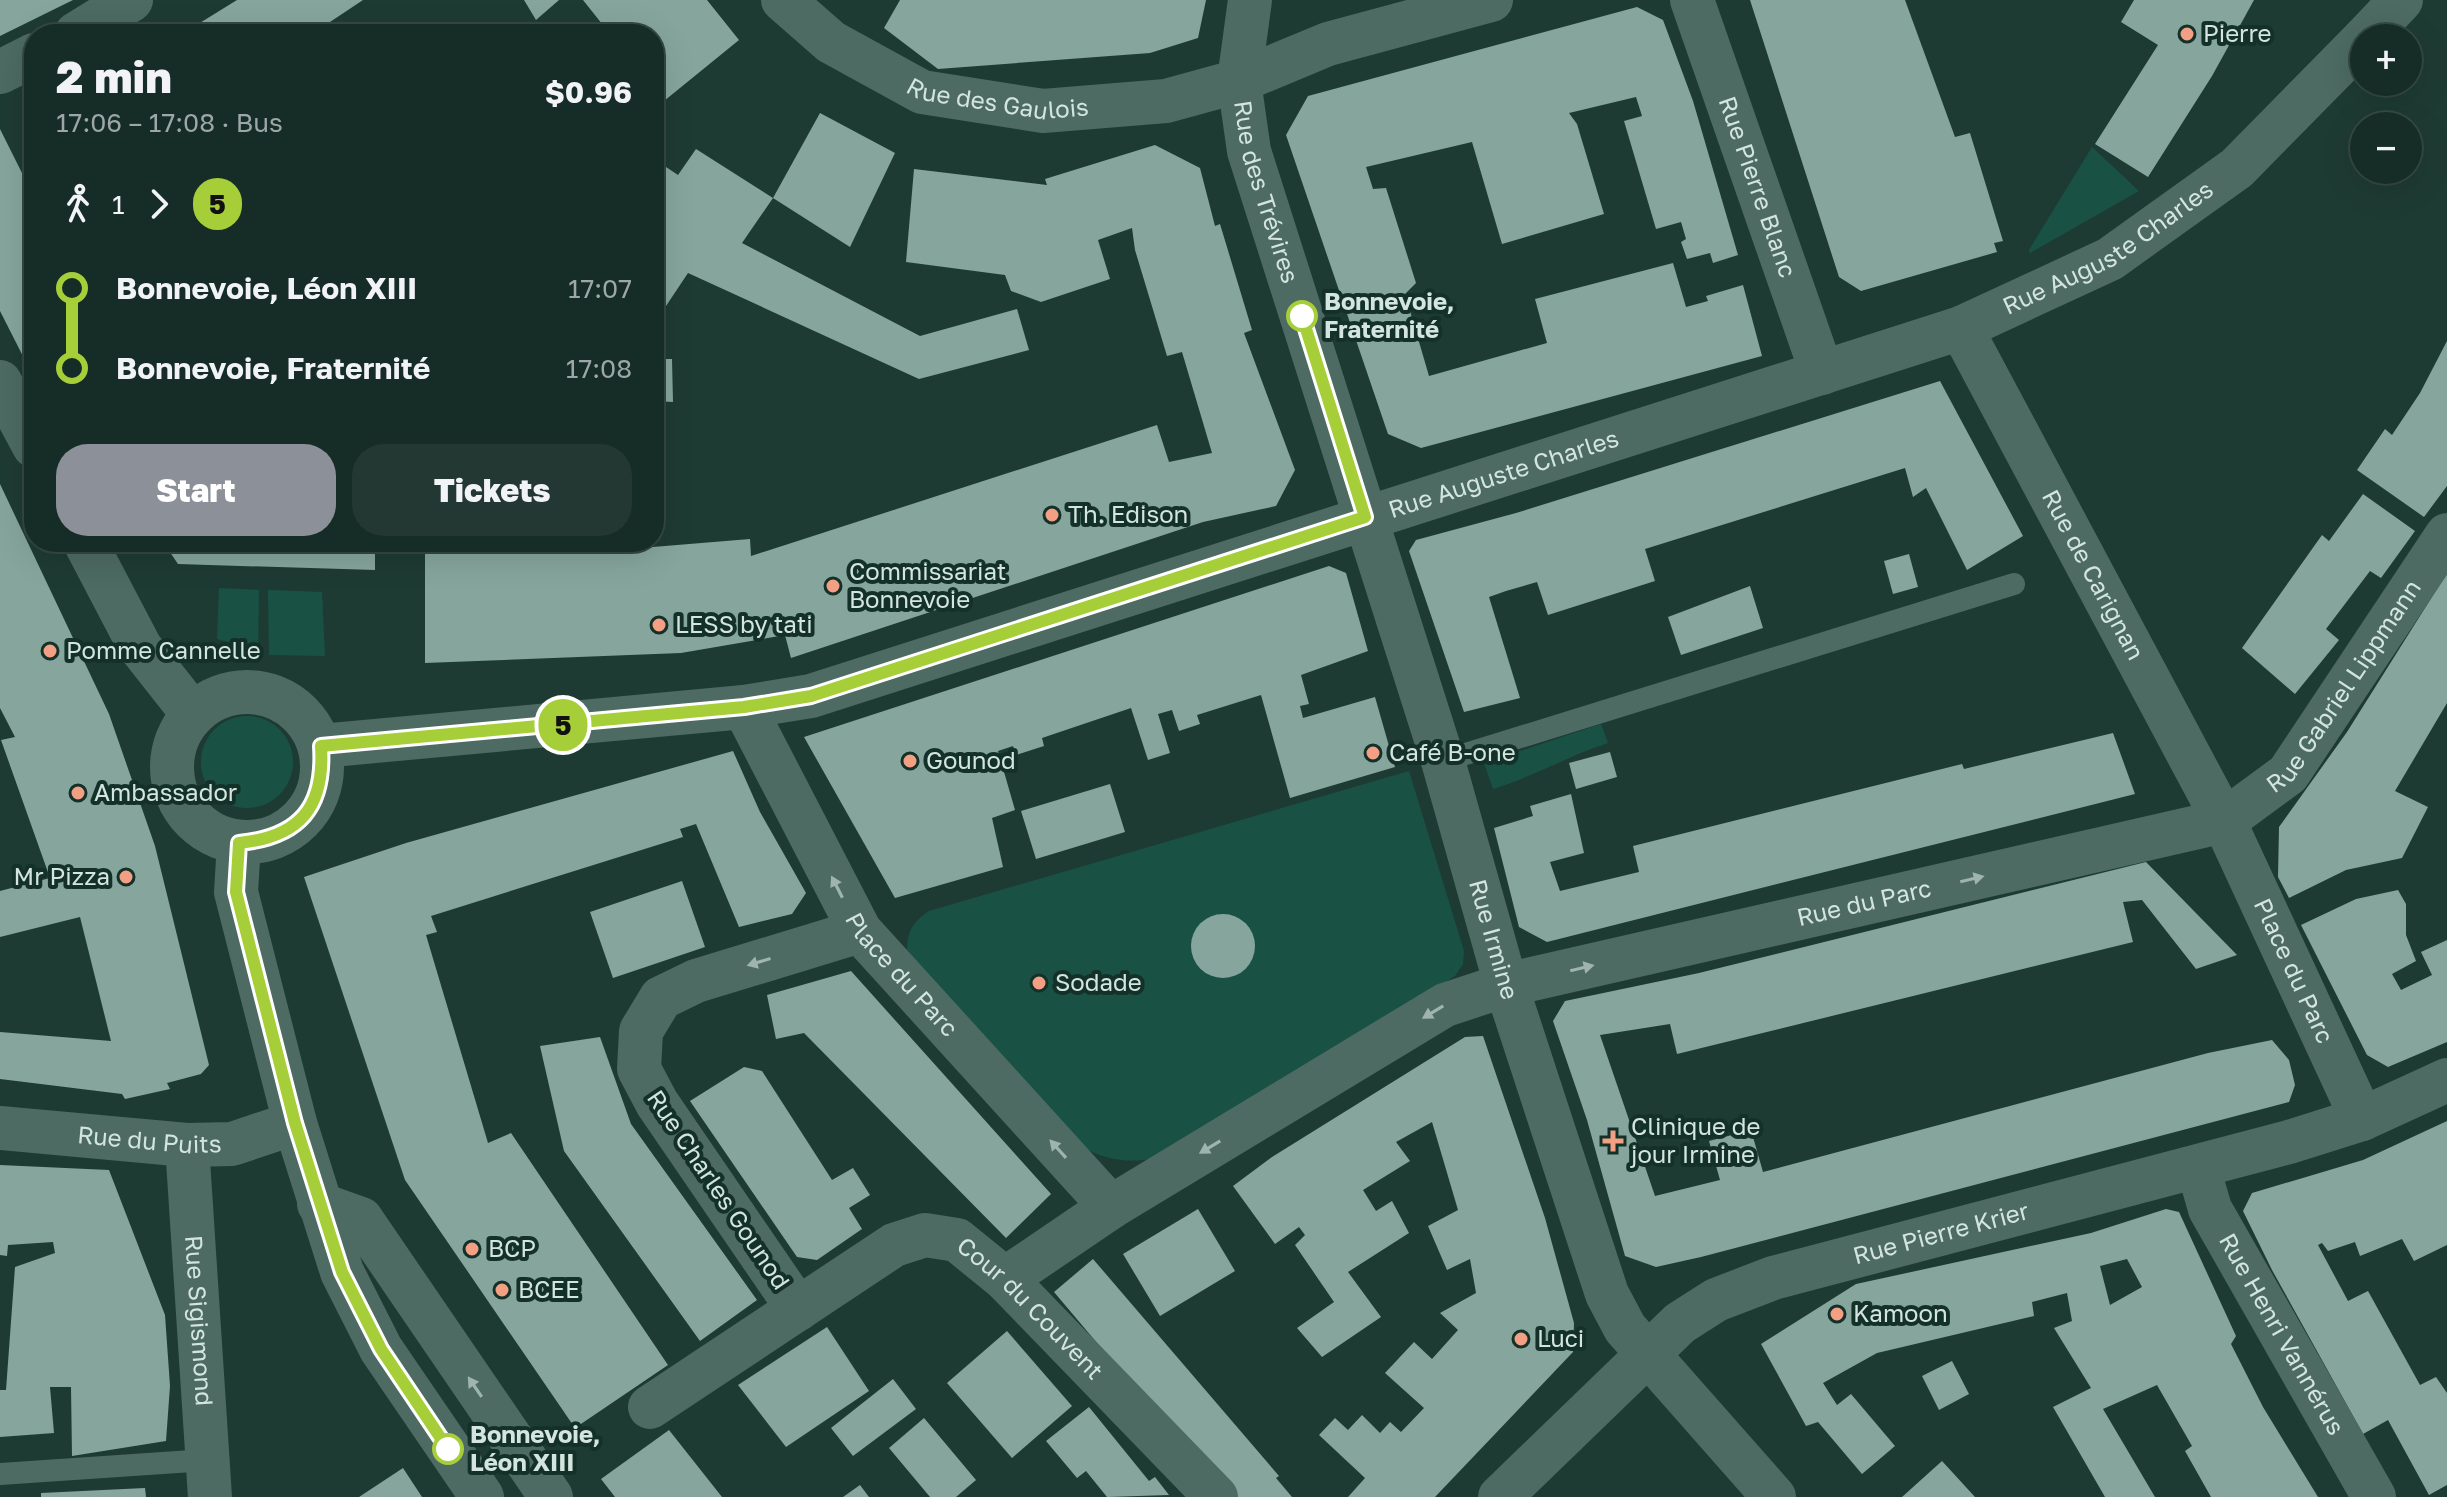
<!DOCTYPE html>
<html lang="en">
<head>
<meta charset="utf-8">
<style>
  body { margin:0; font-family:"Golos Text",sans-serif; background:#233832; color:#f1f3f6; height:100vh; display:flex; flex-direction:column; font-size:30px; white-space:nowrap }
  * { box-sizing:border-box; margin:0 }
  p { font-size:26px; color:#9ea7a7 }
  .icon { flex:none; width:44px; height:44px; fill:none; stroke:currentColor; stroke-width:2; stroke-linecap:round; stroke-linejoin:round }
  .map { position:relative; flex:1; overflow:hidden }
  .side { position:absolute; left:24px; top:24px; width:640px; height:528px; display:flex; flex-direction:column; background:#162c26; border-radius:32px; box-shadow:0 8px 32px #0002,0 0 0 2px #354843 }
  .side>* { flex:none }
  .badge { padding:0 16px; border-radius:26px; font-size:28px; line-height:52px }
  .tools { position:absolute; left:2350px; top:24px; display:grid; gap:16px }
  .tools a { display:grid; place-items:center; width:72px; height:72px; border-radius:50%; background:#162c26; box-shadow:0 8px 32px #0002,0 0 0 2px #354843; font-size:40px }
  .map>.badge { position:absolute; translate:-50% -50%; box-shadow:0 0 0 4px #fff }
  .legs { display:flex; align-items:center; gap:12px; height:88px; padding:0 32px; font-size:26px }
  .legs p { margin-inline-start:auto }
  .summary { display:flex; align-items:center; justify-content:space-between; height:136px; padding:0 32px }
  h1 { font-size:44px; font-weight:800; line-height:60px }
  .action { display:flex; gap:16px; margin-top:auto; padding:16px 32px }
  .action a { flex:1; height:92px; border-radius:32px; background:#8c9099; color:#fff; font-size:32px; font-weight:800; line-height:92px; text-align:center }
  .action a+a { background:#233832; color:#f1f3f6 }
  ul { padding:0 32px; list-style:none }
  li { display:flex; align-items:center; gap:28px; height:80px; font-size:30px }
  li i { display:grid; place-items:center; width:12px; height:100%; margin:0 10px; background:currentColor }
  li i::after { content:''; width:20px; height:20px; margin:-10px; border:6px solid; border-radius:50%; background:#162c26 }
  li p { margin-inline-start:auto }
  li:first-child i { background:linear-gradient(#0000 50%,currentColor 0) }
  li:last-child i { background:linear-gradient(currentColor 50%,#0000 0) }
  .map>svg:first-child { display:block }
</style>
</head>
<body>
<div class="map">
<svg width="2447" height="1497" viewBox="0 0 2447 1497">
  <rect width="100%" height="100%" fill="#1e3b33"/>
  <!-- green -->
  <g fill="#195245">
    <path d="M2092,147L2139,191L2030,253L2029,250Z"/>
    <path d="M219,588L259,590L258,650L217,639Z"/>
    <path d="M268,590L322,592L325,656L269,655Z"/>
    <circle cx="247" cy="762" r="46"/>
    <path d="M1601,724L1608,743C1568,756 1533,777 1493,789L1484,763Z"/>
    <path d="M1409,771L1464,951L1463,964L1455,976L1157,1158C1129,1163 1111,1161 1086,1149L907,951C907,931 913,922 929,911Z"/>
  </g>
  <!-- building -->
  <g fill="#86a69d" fill-rule="evenodd">
    <path d="M0,0H73L0,36Z"/>
    <path d="M237,0H363L312,34H182Z"/>
    <path d="M524,0H559L536,20Z"/>
    <path d="M583,0H707L739,40L664,101L654,89V34H610Z"/>
    <path d="M900,0H1206L1198,38L1150,53L938,69L884,28Z"/>
    <path d="M1750,0H1905L1955,137L1970,133L2003,241L1994,243L1997,252L1861,291L1839,277Z"/>
    <path d="M2134,0H2254L2212,76L2148,177L2095,144L2158,45L2121,22Z"/>
    <path d="M1637,7L1663,20L1693,101L1738,255L1713,263L1710,253L1687,259L1681,242L1686,239L1681,222L1656,229L1624,121L1642,116L1636,97L1569,113L1577,124L1604,214L1502,244L1472,142L1366,167L1373,189L1386,188L1416,283L1405,294L1429,376L1547,343L1535,299L1673,263L1686,307L1708,301L1706,296L1743,285L1762,356L1421,448L1388,434L1286,135L1308,96Z"/>
    <path d="M820,113L895,153L850,247L773,198Z"/>
    <path d="M0,129L34,197V378L0,311Z"/>
    <path d="M1155,145L1200,168L1215,226L1220,224L1252,330L1244,333L1295,470L1276,506L1203,522L791,658L785,635L681,653L425,663V550L530,551V542H580V553L750,539L751,556L1157,425L1169,462L1212,453L1182,352L1167,356L1135,250L1132,228L1098,240L1110,279L1041,302L1011,291L1005,275L906,262L914,169L1047,185L1045,179Z"/>
    <path d="M696,149L773,198L742,243L920,336L1017,309L1029,350L919,379L688,273L660,315L654,313V159L678,175Z"/>
    <path d="M2447,341V486L2424,517L2357,470L2385,429L2392,435L2420,393Z"/>
    <path d="M654,359H672L673,402L654,401Z"/>
    <path d="M1940,381L2023,536L1967,570L1926,488L1913,497L1905,468L1645,549L1655,581L1548,615L1537,582L1506,591L1489,597L1520,698L1464,712L1409,551L1416,540L1516,513Z"/>
    <path d="M0,484L109,714L155,846L209,1065L201,1074L167,1083L170,1089L125,1099L122,1094L0,1079V1032L111,1041L80,917L0,937V891L50,878L1,740L15,737L0,708Z"/>
    <path d="M2363,494L2415,531L2381,578L2370,571L2326,629L2339,640L2295,694L2242,648L2322,535L2329,541Z"/>
    <path d="M163,542H375V570L178,564Z"/>
    <path d="M1909,554L1918,587L1893,594L1884,561Z"/>
    <path d="M1329,566L1346,573L1368,651L1301,675L1309,704L1300,706L1303,718L1375,697L1395,767L1290,798L1261,695L1197,715L1200,724L1179,731L1172,710L1158,714L1170,753L1148,760L1131,708L1042,738L1044,746L1016,755L1013,746L998,751L1015,810L992,818L1003,867L895,898L804,737Z"/>
    <path d="M2447,573V703L2395,791L2428,807L2402,858L2346,870L2289,898L2278,877L2279,827L2347,732Z"/>
    <path d="M1750,586L1763,628L1681,655L1668,617Z"/>
    <path d="M2113,733L2135,794L1547,942L1519,927L1494,828L1533,816L1530,806L1571,794L1584,853L1550,862L1560,891L1639,872L1633,846L1962,764L1964,769Z"/>
    <path d="M733,751L760,812L806,893L792,914L739,927L696,824L680,829L683,837L431,916L437,932L426,935L488,1143L511,1133L668,1365L575,1428L405,1180L304,877L406,843Z"/>
    <path d="M1610,752L1617,777L1576,789L1569,763Z"/>
    <path d="M1110,784L1125,832L1036,859L1021,811Z"/>
    <path d="M2146,862L2237,955L2196,969L2142,900L2123,902L2133,942L1677,1054L1670,1024L1600,1035L1655,1196L1720,1180L1709,1141L1751,1130L1763,1172L2208,1053L2272,1040L2289,1060L2295,1085L2289,1102L1701,1257L1656,1267L1625,1256L1587,1120L1553,1021L1565,1001L1699,973Z"/>
    <path d="M682,881L705,947L613,978L590,912Z"/>
    <path d="M2398,890L2406,904V935L2416,961L2392,974L2401,990L2432,975L2421,952L2447,940V1042L2388,1067L2367,1055L2301,925L2356,899Z"/>
    <circle cx="1223" cy="946" r="32"/>
    <path d="M851,971L1051,1194L1006,1238L804,1033L776,1039L767,995Z"/>
    <path d="M1483,1036L1545,1218L1574,1323L1573,1352L1435,1497H1348L1365,1478L1319,1435L1335,1418L1348,1430L1362,1415L1380,1433L1390,1422L1401,1432L1424,1408L1385,1373L1414,1342L1432,1359L1458,1330L1440,1313L1476,1293L1470,1259L1447,1270L1428,1226L1458,1210L1432,1122L1396,1142L1410,1161L1363,1190L1376,1211L1392,1201L1409,1233L1348,1272L1381,1317L1322,1357L1297,1328L1334,1302L1295,1245L1305,1235L1299,1227L1275,1244L1233,1186L1272,1157L1465,1037Z"/>
    <path d="M600,1037L631,1124L757,1300L700,1341L564,1151L540,1046Z"/>
    <path d="M744,1067L762,1071L832,1180L853,1168L870,1195L849,1208L862,1229L817,1260L797,1257L690,1101Z"/>
    <path d="M2447,1121V1245L2414,1261L2402,1239L2360,1256L2355,1242L2328,1251L2322,1243L2318,1245L2348,1301L2368,1291L2420,1385L2436,1377L2447,1393V1485L2429,1495L2388,1420L2363,1434L2272,1270L2243,1211L2252,1193L2363,1160Z"/>
    <path d="M0,1165L109,1170L165,1315L170,1386L166,1441L72,1456L71,1387H50L54,1433L0,1437V1390H6L15,1267L55,1253L53,1242L8,1245L7,1256L0,1255Z"/>
    <path d="M1198,1209L1235,1271L1160,1316L1123,1254Z"/>
    <path d="M2166,1209L2179,1212L2236,1336L2231,1344L2263,1407L2318,1497H2211L2185,1451L2192,1446L2157,1385L2103,1409L2155,1497H2105L2053,1407L2091,1388L2054,1328L2072,1321L2067,1293L2032,1302L2034,1316L1877,1353L1823,1383L1837,1405L1851,1394L1895,1446L1862,1474L1818,1422L1806,1426L1761,1344L1856,1284L2091,1233ZM2127,1259L2142,1287L2110,1305L2100,1266Z"/>
    <path d="M1093,1259L1279,1476L1276,1478L1292,1497H1227L1054,1292Z"/>
    <path d="M827,1327L869,1391L786,1447L738,1385Z"/>
    <path d="M1007,1331L1072,1406L1012,1458L947,1383Z"/>
    <path d="M1952,1361L1969,1394L1939,1410L1922,1376Z"/>
    <path d="M893,1379L916,1409L853,1456L831,1428Z"/>
    <path d="M1089,1407L1149,1481L1155,1477L1169,1495L1107,1497L1086,1471L1077,1478L1046,1441Z"/>
    <path d="M924,1418L976,1480L956,1497H930L889,1448Z"/>
    <path d="M669,1430L722,1497H615L601,1479Z"/>
    <path d="M1942,1461L1975,1497H1902Z"/>
    <path d="M403,1468L422,1497H359Z"/>
    <path d="M860,1485L869,1497H843Z"/>
    <path d="M145,1488L146,1497H41V1493Z"/>
  </g>
  <g fill="none" stroke-linecap="round" stroke-linejoin="round">
    <!-- lane -->
    <g stroke="#4d6b62" stroke-width="22">
      <path d="M1443,761L2014,584"/>
      <path d="M0,1474L207,1460"/>
    </g>
    <!-- street -->
    <g stroke="#4d6b62" stroke-width="44">
      <path id="s1" d="M783,0L831,42L922,92L1043,111L1166,101L1239,81L1328,44L1491,0"/>
      <path id="s2" d="M1250,0L1239,81L1249,151L1443,761L1506,985L1607,1294L1625,1328L1774,1497"/>
      <path id="s3" d="M1692,0L1822,373"/>
      <path d="M76,34L131,0"/>
      <path d="M0,72L34,55"/>
      <path id="s4" d="M1961,328L2224,821L2362,1119"/>
      <path id="s5" d="M744,707L860,931L1111,1207"/>
      <path id="s6" d="M0,1128L187,1145L232,1144L295,1123"/>
      <path id="s7" d="M187,1145L210,1497"/>
      <path id="s8" d="M2198,1167L2210,1209L2374,1497"/>
      <path d="M319,1204L361,1219L551,1497"/>
      <path id="s9" d="M1005,1279L1111,1207L1445,1005L1506,985L2224,821L2288,774L2447,535"/>
      <path d="M798,1309L657,1103L639,1069L641,1031L661,998L696,981L860,931"/>
      <path id="s10" d="M650,1407L894,1245L925,1235L957,1240L1005,1279L1216,1497"/>
    </g>
    <!-- secondary -->
    <g stroke="#4d6b62" stroke-width="44">
      <path d="M2365,38L2401,0"/>
      <path d="M0,382L34,446"/>
      <path d="M85,542L140,647L192,713"/>
      <circle cx="247" cy="767" r="75"/>
      <path id="s11" d="M321,746L744,707L811,696L1961,328L2110,259L2237,168L2364,39"/>
      <path d="M239,843L236,892L295,1123L342,1272L381,1349L482,1497"/>
      <path id="s12" d="M1500,1497L1680,1323L1716,1300L1773,1278L2289,1142L2362,1119L2447,1080"/>
    </g>
  </g>
  <!-- one-way arrows -->
  <defs><path id="oneway-solid" d="M-6-.8H1V-3.2L6.5 0L1 3.2V.8H-6Z" transform="scale(2)"/></defs>
  <g fill="#9eb4ad">
    <use href="#oneway-solid" transform="translate(1972 879) rotate(-13)"/>
    <use href="#oneway-solid" transform="translate(837 887) rotate(-117)"/>
    <use href="#oneway-solid" transform="translate(759 962) rotate(163)"/>
    <use href="#oneway-solid" transform="translate(1582 968) rotate(-13)"/>
    <use href="#oneway-solid" transform="translate(1433 1012) rotate(149)"/>
    <use href="#oneway-solid" transform="translate(1210 1147) rotate(149)"/>
    <use href="#oneway-solid" transform="translate(1058 1149) rotate(-132)"/>
    <use href="#oneway-solid" transform="translate(475 1387) rotate(-124)"/>
  </g>
  <g fill="none" stroke-linecap="round" stroke-linejoin="round">
    <defs>
      <path id="line-1" d="M448,1449L381,1349L342,1272L295,1123L236,892L239,843C300,837 325,807 321,746L744,707L811,696L1365,517L1302,316"/>
    </defs>
    <!-- line-1 casing -->
    <use href="#line-1" stroke="#fff" stroke-width="18"/>
    <!-- line-1 -->
    <use href="#line-1" stroke="#a6ce39" stroke-width="12"/>
  </g>
  <!-- markers -->
  <g fill="#f39f84" stroke="#143129" stroke-width="3">
    <circle cx="2187" cy="34" r="8"/>
    <circle cx="1052" cy="515" r="8"/>
    <circle cx="833" cy="586" r="8"/>
    <circle cx="659" cy="625" r="8"/>
    <circle cx="50" cy="651" r="8"/>
    <circle cx="1373" cy="753" r="8"/>
    <circle cx="910" cy="761" r="8"/>
    <circle cx="78" cy="793" r="8"/>
    <circle cx="126" cy="877" r="8"/>
    <circle cx="1039" cy="983" r="8"/>
    <path d="M1609 1129h8v8h8v8h-8v8h-8v-8h-8v-8h8z"/>
    <circle cx="472" cy="1249" r="8"/>
    <circle cx="502" cy="1290" r="8"/>
    <circle cx="1837" cy="1314" r="8"/>
    <circle cx="1521" cy="1339" r="8"/>
  </g>
  <g fill="#fff" stroke="#a6ce39" stroke-width="4">
    <circle cx="1302" cy="316" r="14"/>
    <circle cx="448" cy="1449" r="14"/>
  </g>
  <g text-anchor="middle" stroke-width="8" stroke-linejoin="round" paint-order="stroke">
    <!-- poi labels -->
    <g font-size="24" fill="#d4e5df" stroke="#143129" text-anchor="start">
      <text x="2203" y="42">Pierre</text>
      <text x="1068" y="523">Th. Edison</text>
      <text x="849" y="580">Commissariat<tspan x="849" dy="28">Bonnevoie</tspan></text>
      <text x="675" y="633">LESS by tati</text>
      <text x="66" y="659">Pomme Cannelle</text>
      <text x="1389" y="761">Café B-one</text>
      <text x="926" y="769">Gounod</text>
      <text x="94" y="801">Ambassador</text>
      <text x="110" y="885" text-anchor="end">Mr Pizza</text>
      <text x="1055" y="991">Sodade</text>
      <text x="1631" y="1135">Clinique de<tspan x="1631" dy="28">jour Irmine</tspan></text>
      <text x="488" y="1257">BCP</text>
      <text x="518" y="1298">BCEE</text>
      <text x="1853" y="1322">Kamoon</text>
      <text x="1537" y="1347">Luci</text>
    </g>
    <!-- street labels -->
    <g font-size="24" fill="#d4e5df" stroke="#143129">
      <text dy="8" stroke="none"><textPath href="#s1" startOffset="244">Rue des Gaulois</textPath></text>
      <text dy="8" stroke="none"><textPath href="#s3" startOffset="198">Rue Pierre Blanc</textPath></text>
      <text dy="8" stroke="none"><textPath href="#s2" startOffset="196">Rue des Trévires</textPath></text>
      <text dy="8" stroke="none"><textPath href="#s11" startOffset="1868">Rue Auguste Charles</textPath></text>
      <text dy="8" stroke="none"><textPath href="#s11" startOffset="1220">Rue Auguste Charles</textPath></text>
      <text dy="8" stroke="none"><textPath href="#s4" startOffset="280">Rue de Carignan</textPath></text>
      <text dy="8" stroke="none"><textPath href="#s9" startOffset="1502">Rue Gabriel Lippmann</textPath></text>
      <text dy="8" stroke="none"><textPath href="#s9" startOffset="950">Rue du Parc</textPath></text>
      <text dy="8" stroke="none"><textPath href="#s2" startOffset="978">Rue Irmine</textPath></text>
      <text dy="8" stroke="none"><textPath href="#s4" startOffset="724">Place du Parc</textPath></text>
      <text dy="8" stroke="none"><textPath href="#s5" startOffset="312">Place du Parc</textPath></text>
      <text dy="8" stroke="none"><textPath href="#s6" startOffset="150">Rue du Puits</textPath></text>
      <text transform="translate(718 1190) rotate(56)" y="8">Rue Charles Gounod</text>
      <text dy="8" stroke="none"><textPath href="#s12" startOffset="528">Rue Pierre Krier</textPath></text>
      <text dy="8" stroke="none"><textPath href="#s10" startOffset="458">Cour du Couvent</textPath></text>
      <text dy="8" stroke="none"><textPath href="#s7" startOffset="176">Rue Sigismond</textPath></text>
      <text dy="8" stroke="none"><textPath href="#s8" startOffset="188">Rue Henri Vannérus</textPath></text>
    </g>
    <!-- stop labels -->
    <g font-size="24" font-weight="bold" fill="#d4e5df" stroke="#143129" text-anchor="start">
      <text x="1324" y="310">Bonnevoie,<tspan x="1324" dy="28">Fraternité</tspan></text>
      <text x="470" y="1443">Bonnevoie,<tspan x="470" dy="28">Léon XIII</tspan></text>
    </g>
  </g>
</svg>
<div class="tools">
<a>+</a>
<a>−</a>
</div>
<b class="badge" style="left:563px;top:725px;background:#a6ce39;color:#111">5</b>
<section class="side">
<div class="summary"><div><h1>2 min</h1><p>17:06 – 17:08 · Bus</p></div><b>$0.96</b></div>
<div class="legs"><svg class="icon" aria-label="walk" viewBox="0 0 24 24"><circle cx="13" cy="4" r="2"/><path d="M13 8l-2 6 4 7M11 14l-3 7M7 12l3-4h3l4 4"/></svg>1<svg class="icon" aria-label="forward" viewBox="0 0 24 24"><path d="M9 5l7 7-7 7"/></svg><b class="badge" style="background:#a6ce39;color:#111">5</b></div>
<ul>
<li><i style="color:#a6ce39"></i><b>Bonnevoie, Léon XIII</b><p>17:07</p></li>
<li><i style="color:#a6ce39"></i><b>Bonnevoie, Fraternité</b><p>17:08</p></li>
</ul>
<div class="action"><a>Start</a><a>Tickets</a></div>
</section>
</div>
</body>
</html>
